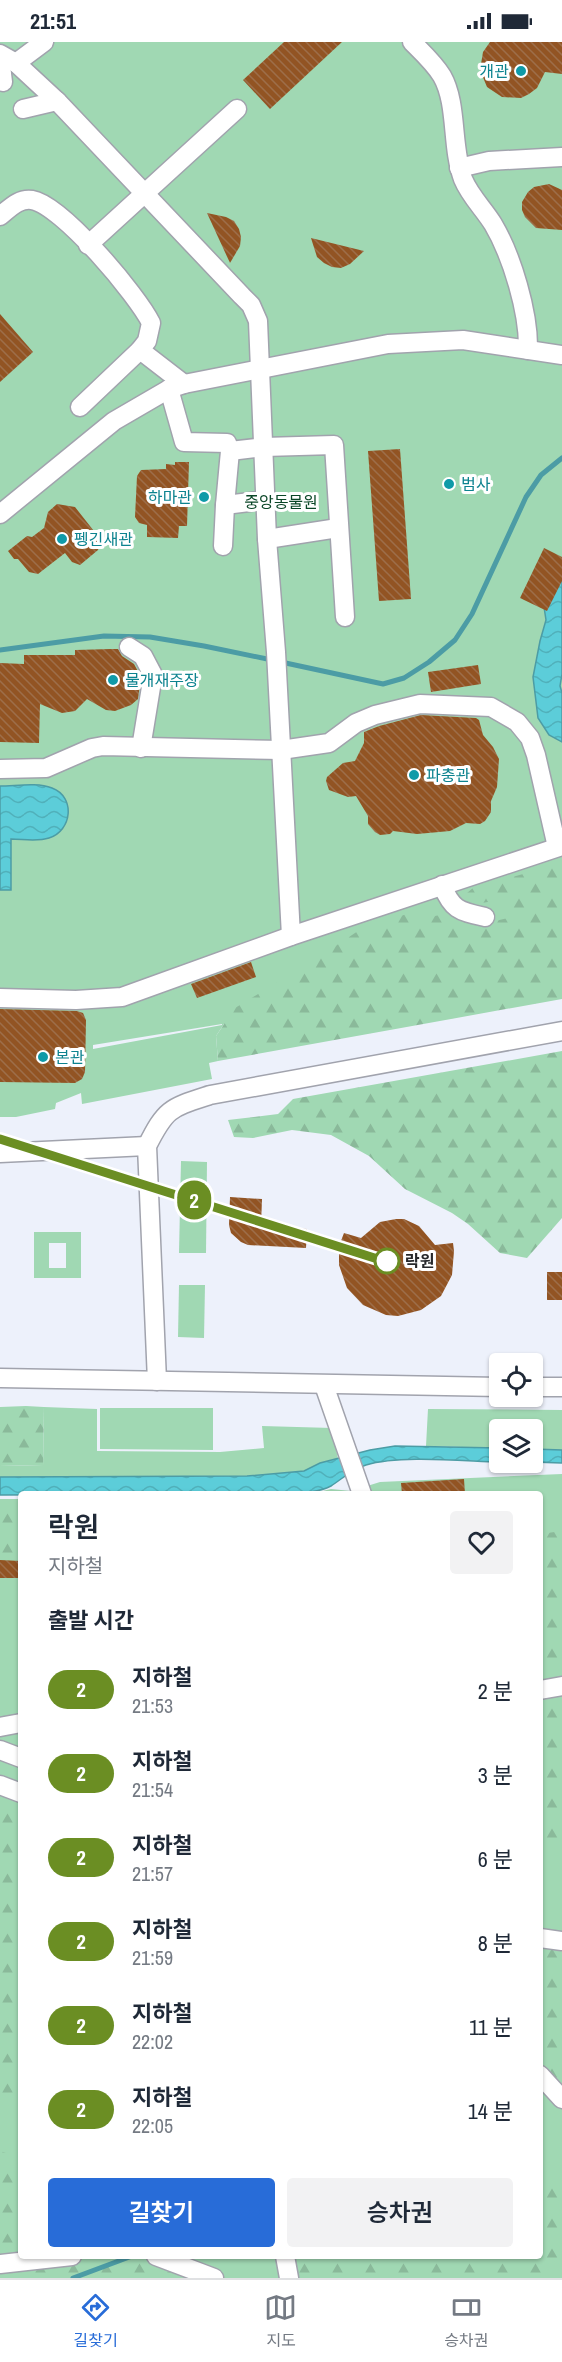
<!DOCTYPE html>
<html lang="ko">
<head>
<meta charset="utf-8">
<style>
  body { margin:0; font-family:"Archivo Narrow","Noto Sans KR",sans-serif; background:#f2f2f3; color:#1f2937; height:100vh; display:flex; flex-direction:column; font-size:22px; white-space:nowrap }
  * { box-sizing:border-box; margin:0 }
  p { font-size:20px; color:#747a83 }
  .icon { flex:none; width:33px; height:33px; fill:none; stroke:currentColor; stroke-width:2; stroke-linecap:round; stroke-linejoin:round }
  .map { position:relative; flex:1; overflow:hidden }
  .drawer { position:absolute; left:18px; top:1449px; width:525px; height:768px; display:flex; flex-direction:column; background:#fff; border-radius:6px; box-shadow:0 2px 4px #0004 }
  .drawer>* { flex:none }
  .badge { padding:0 12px; border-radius:20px; font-size:21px; line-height:39px }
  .controls { position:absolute; left:489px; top:1311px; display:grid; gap:12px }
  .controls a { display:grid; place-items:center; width:54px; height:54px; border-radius:6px; background:#fff; box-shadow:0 2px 4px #0004; font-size:30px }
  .map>.badge { position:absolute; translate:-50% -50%; box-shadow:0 0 0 3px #fff }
  h2 { padding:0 30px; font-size:22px; line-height:54px }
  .round { display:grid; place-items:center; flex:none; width:63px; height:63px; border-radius:6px; background:#f2f2f3 }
  .summary { display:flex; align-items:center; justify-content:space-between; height:102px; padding:0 30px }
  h1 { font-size:28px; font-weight:600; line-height:45px }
  .cta { display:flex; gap:12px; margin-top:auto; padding:12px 30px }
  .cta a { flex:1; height:69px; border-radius:6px; background:#286cd8; color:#fff; font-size:24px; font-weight:600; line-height:69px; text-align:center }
  .cta a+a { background:#f2f2f3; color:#1f2937 }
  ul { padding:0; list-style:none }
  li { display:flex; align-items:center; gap:18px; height:84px; padding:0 30px }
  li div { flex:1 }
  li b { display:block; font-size:22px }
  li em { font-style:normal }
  li .badge { min-width:66px; font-weight:700; text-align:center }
  .status { display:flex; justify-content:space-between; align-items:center; height:42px; padding:0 30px; background:#fff; direction:ltr }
  .status svg { height:16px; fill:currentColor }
  .menu { display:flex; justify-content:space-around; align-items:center; height:84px; border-top:2px solid #e0e1e3; background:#fff; font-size:16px; color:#747a83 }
  .menu a { display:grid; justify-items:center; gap:3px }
  .menu .on { color:#286cd8 }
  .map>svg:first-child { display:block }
</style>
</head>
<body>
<div class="status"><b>21:51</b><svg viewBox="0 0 49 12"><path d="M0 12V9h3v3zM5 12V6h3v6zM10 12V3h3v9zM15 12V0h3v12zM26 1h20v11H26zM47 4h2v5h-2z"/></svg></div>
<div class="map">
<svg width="562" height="2236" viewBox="0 0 562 2236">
  <defs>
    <pattern id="forest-firs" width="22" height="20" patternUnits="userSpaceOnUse" patternTransform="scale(1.5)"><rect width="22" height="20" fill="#a0d8b3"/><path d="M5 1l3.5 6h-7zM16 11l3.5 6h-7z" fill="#8ab99a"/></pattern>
    <pattern id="water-waves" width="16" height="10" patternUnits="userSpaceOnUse" patternTransform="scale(1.5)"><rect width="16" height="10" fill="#5ccdd9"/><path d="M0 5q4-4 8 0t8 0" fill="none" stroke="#50b0ba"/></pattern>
    <pattern id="building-back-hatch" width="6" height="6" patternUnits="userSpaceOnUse" patternTransform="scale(1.5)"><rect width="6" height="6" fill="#925423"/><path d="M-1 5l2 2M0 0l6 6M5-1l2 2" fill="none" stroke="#9d6e4a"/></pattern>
  </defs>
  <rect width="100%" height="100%" fill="#edf1fb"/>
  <!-- green -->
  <g fill="#a0d8b3" fill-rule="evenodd">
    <path d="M0,0H562V920L330,965L224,982L216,994L218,1019L209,1021L212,1037L82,1062L81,1051L56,1061L55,1067L16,1075H0ZM222,982V983L93,1007V1003Z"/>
    <path d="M181,1119L207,1120L206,1211H179Z"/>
    <path d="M34,1190H81V1236H34ZM49,1201H66V1226H49Z"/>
    <path d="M179,1243H205L204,1296L178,1295Z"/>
    <path d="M44,1365L97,1367V1409L220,1410L264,1406L262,1384L332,1386L338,1417L320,1421L304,1429L247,1434L0,1435V1423L43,1424Z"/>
    <path d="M100,1366H213V1408L100,1407Z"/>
    <path d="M428,1367L562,1368V1408L533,1407L532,1388H500L499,1406L426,1404Z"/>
    <path d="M562,1432V2236H0V1457H21V2214H540V1452H310L331,1447L351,1449L380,1440Z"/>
  </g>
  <!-- forest -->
  <g fill="url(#forest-firs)">
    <path d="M562,821V957L218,1019L216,994L235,966L313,919L364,885L407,872L426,876L453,870L482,882L508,876L505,857L476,862L467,851L473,846Z"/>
    <path d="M562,1009V1176L527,1216L500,1211L468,1182L452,1171L405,1147L369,1114L331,1093L292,1088L253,1096L234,1095L228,1078L278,1072L293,1057Z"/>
    <path d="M26,1364L44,1365L43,1424L0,1423V1365Z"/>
    <rect x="0" y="1458" width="21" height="56"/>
    <path d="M562,1489V1637L540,1641V1492Z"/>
    <path d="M562,1648V1809L540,1818V1652Z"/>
    <path d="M0,1749L21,1757V2050L11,2051L12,2068L0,2074Z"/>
    <path d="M540,1903L562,1907V2047L540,2023Z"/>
    <path d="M0,2109L15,2114L16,2132H21V2214L0,2215Z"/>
    <path d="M540,2125L562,2132V2236H293L288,2214H540Z"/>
    <path d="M92,2214H146L200,2236H0V2230Z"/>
  </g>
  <!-- water -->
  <g fill="url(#water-waves)" stroke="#4c9ca5" stroke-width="1.5">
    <path d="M562,530V632L560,644L562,651V700L549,693L538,676L533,635L540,599L546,578L544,565Z"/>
    <path d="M0,744C16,744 37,740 52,746C76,755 72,789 49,796C37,800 23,797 11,797V848H0Z"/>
    <path d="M395,1404L499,1406V1420C462,1419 400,1413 366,1423C352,1427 342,1437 331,1444C316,1452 292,1451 276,1452L0,1453V1435L247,1434L304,1429L320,1421L370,1408Z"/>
    <path d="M533,1407L562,1408V1421L532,1420Z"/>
  </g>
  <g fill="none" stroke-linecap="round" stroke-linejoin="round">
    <!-- stream -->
    <g stroke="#4c9ca5" stroke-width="5">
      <path d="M0,608L104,594L150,595L204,604L272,618"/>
      <path d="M281,620L383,642L404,636L429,620L455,598L472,572L526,455L541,433L562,416"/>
      <path d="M73,2236L132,2214"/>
    </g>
  </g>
  <!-- building -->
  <g fill="url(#building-back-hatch)">
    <path d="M284,0H342L270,67L243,38Z"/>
    <path d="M490,0H562V32L545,30L537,46L529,52L521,56L502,55L487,45L480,28L483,10Z"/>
    <path d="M549,142L562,148V188L536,186L525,175L522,168V160L528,150L534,145Z"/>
    <path d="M207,171L226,175L234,179L239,187L241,195L240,204L230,221Z"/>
    <path d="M311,196L364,209L350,222L341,226L332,225L324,221L317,215Z"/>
    <path d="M0,272L33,310L0,340Z"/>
    <path d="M400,407L411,557L379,559L368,409Z"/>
    <path d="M175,420H189L187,484H179L178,496L147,495V483L139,481L135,475L137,434L141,428L166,427V422L175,423Z"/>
    <path d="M57,462L75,465L101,498L98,508L80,523L72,520L65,511L38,532L29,530L18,517H14L8,509L27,494L32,495L44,486L48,470Z"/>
    <path d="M544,506L562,515V539L547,569L520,556Z"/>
    <path d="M111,607H118L122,614L134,622L141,635L138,657L131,663L115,669L106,668L87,657L75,669L62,671L40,662L39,701L0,700V621L24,622V613H75V608Z"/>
    <path d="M478,623L481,642L431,650L428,630Z"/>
    <path d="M421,673L476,676L479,678L483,693L493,705L499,717L497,745L491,759V770L485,779L480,782L466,781L450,789L417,792L393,789L390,792L380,793L375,790L368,782V774L356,754L348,755L329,748L326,739L327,735L343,721L355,719L364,701V690L379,684Z"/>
    <path d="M251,920L256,935L197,956L191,942Z"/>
    <path d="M0,967L77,969L83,971L86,978L85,1030L82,1037L75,1041L0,1040Z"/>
    <path d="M230,1155L262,1157L261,1184L307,1187L306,1206L248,1203L241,1200L231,1191L229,1183Z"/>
    <path d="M396,1177H404L419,1184L435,1203L453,1201L454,1209L452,1233L441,1254L421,1268L398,1274L386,1273L363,1263L347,1246L339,1223V1204L344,1191L361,1196L380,1180Z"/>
    <rect x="547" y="1230" width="15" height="28"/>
    <path d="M464,1437L465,1452H402L401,1441Z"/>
    <path d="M0,1518L21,1519V1536H0Z"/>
  </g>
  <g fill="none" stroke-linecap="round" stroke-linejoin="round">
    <defs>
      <g id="minor">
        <path d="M412,0C423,11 434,21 442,34C458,62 451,105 463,137C470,154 483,166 493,182C512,214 529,271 528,308"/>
        <path d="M0,12L16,21L57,59L242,254L251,263L258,279L267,497L276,610L291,894"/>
        <path d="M0,15L3,40"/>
        <path d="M16,21L44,0"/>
        <path d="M23,67L57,59"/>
        <path d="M459,126L489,119L562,115"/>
        <path d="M0,174C10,166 19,156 32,158C62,163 138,254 151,281L147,299L140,308L80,365"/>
        <path d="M88,203L237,67"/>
        <path d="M140,308L184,342"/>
        <path d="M169,347L184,400L227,401L230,409L225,463L266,458"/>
        <path d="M230,409L264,405L334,403L345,575"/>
        <path d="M0,472L114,379L169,347L184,342L388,302L463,298L562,313"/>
        <path d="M267,497L338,486"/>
        <path d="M223,504L225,463"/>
        <path d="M129,605L143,614L153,633L141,706"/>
        <path d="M0,727L46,726L92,706L103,704L281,708L329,701L356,681L375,673L420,662L491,665L517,680L530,696L536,713L557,805"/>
        <path d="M442,843C452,868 459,869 485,875"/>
        <path d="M0,956L76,958L122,955L291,894L562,804"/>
        <path d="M0,1111L147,1104"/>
        <path d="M0,1336L500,1345"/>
        <path d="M157,1339L147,1104C166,1066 170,1066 210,1053L562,989"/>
        <path d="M324,1343L362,1452"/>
        <path d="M532,1345H562"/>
        <path d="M540,1648L562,1644"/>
        <path d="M0,1685L21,1681"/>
        <path d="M0,1708L21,1716"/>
        <path d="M0,1743L21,1751"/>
        <path d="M540,1896L562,1899"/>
        <path d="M540,2033L562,2057"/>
        <path d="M156,2214L214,2236"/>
        <path d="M285,2214L289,2236"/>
        <path d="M0,2222L72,2214"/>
      </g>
    </defs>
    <!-- minor casing -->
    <use href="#minor" stroke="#a1a3ad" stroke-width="21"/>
    <!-- minor -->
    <use href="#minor" stroke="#fff" stroke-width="18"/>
  </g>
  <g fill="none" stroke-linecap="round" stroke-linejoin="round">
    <defs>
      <path id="line" d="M0,1097L387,1220"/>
    </defs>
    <!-- line casing -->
    <use href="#line" stroke="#fff" stroke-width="14"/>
    <!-- line -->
    <use href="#line" stroke="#6b8e23" stroke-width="9"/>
  </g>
  <!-- markers -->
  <g fill="#0f9aa8" stroke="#fff" stroke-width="2">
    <circle cx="521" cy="29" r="6"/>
    <circle cx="449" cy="442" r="6"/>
    <circle cx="204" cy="455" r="6"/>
    <circle cx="62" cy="497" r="6"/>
    <circle cx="113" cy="638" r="6"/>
    <circle cx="414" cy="733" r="6"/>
    <circle cx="43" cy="1015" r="6"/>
  </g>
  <circle fill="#fff" stroke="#6b8e23" stroke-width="3" cx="387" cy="1219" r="12"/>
  <g text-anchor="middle" stroke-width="6" stroke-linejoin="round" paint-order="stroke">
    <!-- culture labels -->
    <g font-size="16" fill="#0d838f" stroke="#fff" text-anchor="start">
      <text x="509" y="35" text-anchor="end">개관</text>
      <text x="461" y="448">범사</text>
      <text x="192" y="461" text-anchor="end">하마관</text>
      <text x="74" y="503">펭긴새관</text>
      <text x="125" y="644">물개재주장</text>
      <text x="426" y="739">파충관</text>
      <text x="55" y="1021">본관</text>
    </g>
    <!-- park labels -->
    <g font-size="16" fill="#0a4627" stroke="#fff">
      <text x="281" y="466">중앙동물원</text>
    </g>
    <!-- stop labels -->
    <g font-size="16" font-weight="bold" fill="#26282b" stroke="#fff" text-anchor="start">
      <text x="405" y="1225">락원</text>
    </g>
  </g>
</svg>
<div class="controls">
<a><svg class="icon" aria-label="locate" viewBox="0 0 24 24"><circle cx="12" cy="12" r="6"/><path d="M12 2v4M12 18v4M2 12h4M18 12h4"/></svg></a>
<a><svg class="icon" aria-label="layers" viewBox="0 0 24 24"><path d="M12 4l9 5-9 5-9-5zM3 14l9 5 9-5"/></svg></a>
</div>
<b class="badge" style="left:194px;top:1158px;background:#6b8e23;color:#fff">2</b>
<section class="drawer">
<div class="summary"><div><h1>락원</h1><p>지하철</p></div><a class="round"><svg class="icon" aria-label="heart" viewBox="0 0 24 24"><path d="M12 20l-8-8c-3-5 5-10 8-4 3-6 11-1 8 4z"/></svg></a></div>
<h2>출발 시간</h2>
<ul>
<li><span class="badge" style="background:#6b8e23;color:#fff">2</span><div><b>지하철</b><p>21:53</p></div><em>2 분</em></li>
<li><span class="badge" style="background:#6b8e23;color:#fff">2</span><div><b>지하철</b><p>21:54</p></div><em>3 분</em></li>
<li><span class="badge" style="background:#6b8e23;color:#fff">2</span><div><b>지하철</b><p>21:57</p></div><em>6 분</em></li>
<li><span class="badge" style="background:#6b8e23;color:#fff">2</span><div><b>지하철</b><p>21:59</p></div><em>8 분</em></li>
<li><span class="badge" style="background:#6b8e23;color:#fff">2</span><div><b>지하철</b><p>22:02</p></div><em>11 분</em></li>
<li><span class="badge" style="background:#6b8e23;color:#fff">2</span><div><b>지하철</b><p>22:05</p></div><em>14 분</em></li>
</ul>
<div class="cta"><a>길찾기</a><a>승차권</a></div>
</section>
</div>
<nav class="menu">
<a class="on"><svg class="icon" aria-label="directions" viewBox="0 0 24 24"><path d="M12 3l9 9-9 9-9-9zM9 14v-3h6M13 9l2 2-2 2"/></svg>길찾기</a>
<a><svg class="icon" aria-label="map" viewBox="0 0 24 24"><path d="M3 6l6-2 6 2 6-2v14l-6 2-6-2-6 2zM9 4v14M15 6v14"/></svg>지도</a>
<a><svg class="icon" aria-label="tickets" viewBox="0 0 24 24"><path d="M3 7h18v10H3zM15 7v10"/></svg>승차권</a>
</nav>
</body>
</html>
